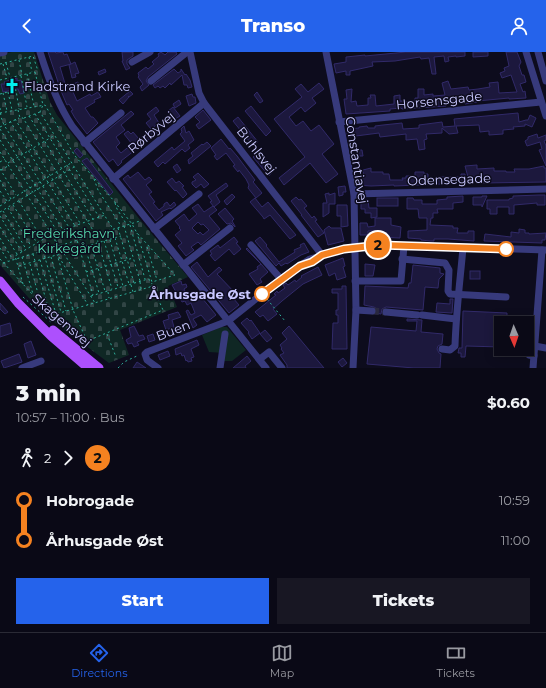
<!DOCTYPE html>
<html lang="en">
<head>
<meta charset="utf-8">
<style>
  body { margin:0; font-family:Montserrat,sans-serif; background:#181723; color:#f1f3f6; height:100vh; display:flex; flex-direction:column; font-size:15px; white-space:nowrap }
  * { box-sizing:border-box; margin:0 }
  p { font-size:13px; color:#999aa1 }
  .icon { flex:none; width:22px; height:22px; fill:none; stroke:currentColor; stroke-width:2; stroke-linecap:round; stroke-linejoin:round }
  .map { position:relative; height:316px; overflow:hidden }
  .panel { display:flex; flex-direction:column; background:#0a0916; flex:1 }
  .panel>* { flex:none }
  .badge { padding:0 8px; border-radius:13px; font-size:14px; line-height:26px }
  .needle { width:26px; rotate:178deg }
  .buttons { position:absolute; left:494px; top:264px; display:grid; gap:8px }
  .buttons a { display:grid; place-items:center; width:40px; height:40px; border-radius:0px; background:#0a0916; box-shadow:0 2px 10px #0003,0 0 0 1px #2a2a35; font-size:20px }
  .map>.badge { position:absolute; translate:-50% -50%; box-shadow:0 0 0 2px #fff }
  .legs { display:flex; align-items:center; gap:6px; height:44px; padding:0 16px; font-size:13px }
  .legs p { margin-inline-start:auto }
  .head { display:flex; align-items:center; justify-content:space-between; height:68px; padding:0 16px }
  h1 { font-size:22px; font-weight:800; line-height:30px }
  .cta { display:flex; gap:8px; margin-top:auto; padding:8px 16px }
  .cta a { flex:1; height:46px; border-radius:0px; background:#2563eb; color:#fff; font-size:16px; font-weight:800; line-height:46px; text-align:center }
  .cta a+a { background:#181723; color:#f1f3f6 }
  ul { padding:0 16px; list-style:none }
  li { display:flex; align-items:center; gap:14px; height:40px; font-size:15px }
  li i { display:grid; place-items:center; width:6px; height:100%; margin:0 5px; background:currentColor }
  li i::after { content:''; width:10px; height:10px; margin:-5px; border:3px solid; border-radius:50%; background:#0a0916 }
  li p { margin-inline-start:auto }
  li:first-child i { background:linear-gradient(#0000 50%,currentColor 0) }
  li:last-child i { background:linear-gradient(currentColor 50%,#0000 0) }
  header { display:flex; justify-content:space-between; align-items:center; height:52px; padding:0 16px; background:#2563eb; color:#fff; font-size:18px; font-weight:800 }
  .tabs { display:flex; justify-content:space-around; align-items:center; height:56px; border-top:1px solid #2a2a35; background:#0a0916; font-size:11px; color:#999aa1 }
  .tabs a { display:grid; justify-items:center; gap:2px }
  .tabs .selected { color:#2563eb }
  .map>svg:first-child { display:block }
</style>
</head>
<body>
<header><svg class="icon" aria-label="back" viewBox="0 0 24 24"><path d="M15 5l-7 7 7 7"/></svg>Transo<svg class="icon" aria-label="person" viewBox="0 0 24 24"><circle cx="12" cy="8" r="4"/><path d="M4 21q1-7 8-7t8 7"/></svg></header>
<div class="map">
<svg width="546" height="316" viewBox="0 0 546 316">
  <defs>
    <pattern id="cemetery-stones" width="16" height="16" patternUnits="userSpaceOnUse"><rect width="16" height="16" fill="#0f2724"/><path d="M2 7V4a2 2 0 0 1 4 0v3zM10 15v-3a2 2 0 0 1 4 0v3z" fill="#314545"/></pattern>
  </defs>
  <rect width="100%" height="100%" fill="#0d0c1d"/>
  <!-- grass -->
  <path fill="#0f2724" d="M221,275H227L246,298L232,309H224V301L209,300L202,283Z"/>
  <!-- cemetery -->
  <path fill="url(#cemetery-stones)" d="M12,0H34L50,50L57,63L141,169L188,225L168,234L177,255L120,278L129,303L109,311L50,267L28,245L0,213V2Z"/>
  <!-- building -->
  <g fill="#1c183d" stroke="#312a69" fill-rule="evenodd">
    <path d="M48,0H55L56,1L63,0L64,3L67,2L71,12L60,15L66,35L78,30L80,37L73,40L77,49L90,42L91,44L98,40L101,45L94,48L95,50L85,56L91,65H93L98,71L87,82L75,66L71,59L73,58L69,52L67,53L61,39Z"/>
    <path d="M122,0H133V4L127,8V12L130,16L126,18L122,9H123Z"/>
    <path d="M161,0L165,3L168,0H176L177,2L148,25L146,29L149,33L142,39L140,35L143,32L138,25L139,24L138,21L146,15L148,17L154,12L152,10L159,4L158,2Z"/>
    <path d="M406,0H465V4L456,5V4L448,5L449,9L445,10L444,4L434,5L436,22H432L429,6L421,7L420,5L395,9L372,10L373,14L350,19V23H346V19L336,21L334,12L346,10V5L365,3V4Z"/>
    <path d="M473,0H488V4L473,5Z"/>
    <path d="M506,0H517L521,10L519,14L522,23H524L526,30L520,32L523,40L525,39L526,46L509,47V46L477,49V50L465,52L464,50L446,52V54L402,57L401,56L390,57V59L346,62L344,47H347L346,38L352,37L351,50L356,49L357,54L368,53V46H371L370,43H375L376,54L394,52V44L400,43V49H404V50L415,49V46H418V37H424V43L433,42V44L445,43L442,31L448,29L451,37L468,35L469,38L478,37L490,35L489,31L498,30L499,41L517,40L511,23L502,26L500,21L505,19L504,16L509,14Z"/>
    <path d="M75,10L79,21L75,22L76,25L72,26L69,13Z"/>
    <path d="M105,17L106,20L99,23L98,20Z"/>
    <path d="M174,17L178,21L181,19V17L185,23L186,22L190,28L192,35L188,36L187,33H184L182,23L171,33L170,31L165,36L163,34L160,36L158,34L155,36L153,33Z"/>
    <path d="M17,26V29L21,28L24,41L20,42L18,37L3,40L1,32H5L4,30Z"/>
    <path d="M319,31L324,37L312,46L316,51L305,60L301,55L289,65L296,74L303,69L311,79L319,73L334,92L322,102L338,122L326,131L310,111L284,133L279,126L305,105L274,67L302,45L295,37L301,32L308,40Z"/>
    <path d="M130,39L133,42L129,45L128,44L129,45L123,52L119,48Z"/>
    <path d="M257,40L263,49L260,51L254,43Z"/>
    <path d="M192,42L193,45H195L196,51L189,54L186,44Z"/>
    <path d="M179,48L181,52L175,56L173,52Z"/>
    <path d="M251,54L271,79L266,84L245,59Z"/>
    <path d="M156,55L159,59L154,63L159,71L151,77L146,71L151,67L147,62Z"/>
    <path d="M173,55L180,64L172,69L168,64L170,63L167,60Z"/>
    <path d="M203,58L211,68L199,77L196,73L200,70L195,65Z"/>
    <path d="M131,59L134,62L121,73L125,78L116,85L120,91L116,95L121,101L132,92L124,82L128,79L131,82L133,80L139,87L153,76L157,81L121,109L122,110L118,114L113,107L109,110L93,90Z"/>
    <path d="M518,61L519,70L526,68H528L530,63L536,66L532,75L525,72V74L513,75L514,77L503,78V82L489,83V79L480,80L479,73L456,74L458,81L449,82L442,76V81L426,82L427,87L424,88L425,97L419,98L417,87L406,88V82L380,85L379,81L348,85L347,82L348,77L359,76V75L367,74L368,76H375V74L383,73L402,71L403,77L419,76V73L442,70L443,75L455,74L454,67Z"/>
    <path d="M238,65L258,90L253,94L233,69Z"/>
    <path d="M184,74L186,81L189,79L194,88L188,93L190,96L185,100L182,97L165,112L163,110L158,115L154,110L172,95L174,98L185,89L180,82L182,80L181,77Z"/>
    <path d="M537,82L538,86L546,83V88L544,89L546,94V114L539,98L542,97L540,90L527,94L525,89L528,87V85Z"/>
    <path d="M221,87L229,97L230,96L237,104L255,128L253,130L262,141L256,146L248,136L249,133L246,127L239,118L238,120L233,114L235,113L226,101L217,108L214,104L216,103L211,96Z"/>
    <path d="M207,90L211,94L189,112L188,108L193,104L191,101L202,92L203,93Z"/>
    <path d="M77,96L83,103L80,106L74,99Z"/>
    <path d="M356,98H362L363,104H357Z"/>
    <path d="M259,100L274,119L269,124L253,105Z"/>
    <path d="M87,106L113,140L110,143L82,109Z"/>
    <path d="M177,112L181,118L177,121L173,115Z"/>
    <path d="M477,113V117L494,116V119H506V120H515L514,117H529L544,114V116H546V130L483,131V125H468L465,114Z"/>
    <path d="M371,116V120H383V122H389L390,128H403L402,126H406V124H415V120H424V122H428V128L440,127V125H461V122H465V131L394,134V133L371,134L357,133L356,124H364L363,118Z"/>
    <path d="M138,120L145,128L149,125L152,128L146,133L152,140L149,142L155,150L153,151L159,158L164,154V152L167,150L170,154L174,150L176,153L171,157L170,156L161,160L163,163L156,169L123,127L128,123L130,126Z"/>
    <path d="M198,121L209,132L204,136L201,132L196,136L192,132V130L196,128L193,125Z"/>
    <path d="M172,126L176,131L179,129L184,134L182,135L187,142L183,146L176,138L175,139L167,130Z"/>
    <path d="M226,131L228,134L216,143L220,150L214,155L210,150L212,149L208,144Z"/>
    <path d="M345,134L346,140H343V143L339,144L338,135Z"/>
    <path d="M329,141V143L335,141V152H329V161L323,165V151H327L325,142Z"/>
    <path d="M232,142L235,145L227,153L224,149Z"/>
    <path d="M539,143H545V153H537V151L514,153V162H509V155H497V162H490V157H487V148H509V147L513,146V144Z"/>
    <path d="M463,144V150L453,151V157H437L438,161H433V166H431L430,173L453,174V176H458L457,181H468V179H474V189L448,187H434V189H430L421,188V187L408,186V179L427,178V166H419L418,157H407V146H413L414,148H422V152H437V148L447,147V145Z"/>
    <path d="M482,144H487L482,155V153H473V145H482Z"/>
    <path d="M296,145L299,148L301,147L307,154L304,156L312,166L314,164L317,168L315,169L324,181L318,185L301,163H302L291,149Z"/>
    <path d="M255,146L262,155L268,150L296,183L290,187L270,163L264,167L263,165L250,150Z"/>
    <rect x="377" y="146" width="21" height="8"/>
    <path d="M368,148L369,156H377V165L371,166V161H365V157H361V149Z"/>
    <path d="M198,152L204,160L213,154L217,158L209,164L220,177L201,193L198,190L191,195L194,198L186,204L178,194L182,191L175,183L181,178L179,176L180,175L175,169L184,162L189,169L197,162L192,156ZM198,170L201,173L203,172L209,178L203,183L200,180L198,182L192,176Z"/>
    <path d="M337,153H347L348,174L341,175V164H337Z"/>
    <path d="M225,156L234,167L232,169L235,174V175L231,171L227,172L218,162Z"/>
    <path d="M375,166H391V173L401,175L400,186L377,185V179H368V183H360V171H367L368,175L375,174Z"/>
    <path d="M329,174L331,176H341L344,189L328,193L324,178Z"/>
    <path d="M519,177L525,178V181H529V182L546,181L545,188H542V191L484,189L485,182L511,185V180L519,181Z"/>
    <path d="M234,185L238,190L236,191L241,197L234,203L229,197L215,209L210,203L212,202L210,199L218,193L220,196Z"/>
    <path d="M260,185L267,193L266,194L279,210L295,200L294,198L301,195L300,193L304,191L309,200L301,203L287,212L286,211L281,214L279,211L276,214L255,189Z"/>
    <path d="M247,196L268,220L260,227L262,230L257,233L249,222L258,217L257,215L261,212L246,197Z"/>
    <path d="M343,206L345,214L343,215L346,225L337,228L335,221L329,224L325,213Z"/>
    <path d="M197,210L208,225L219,215L222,218L217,222L237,243L233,246L239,253L229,261L191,215Z"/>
    <path d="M365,212L375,213L373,224H365Z"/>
    <path d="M413,213L440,216V221L444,222L439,227L438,236L425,235L423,258L386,255L382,257L381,262L376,261L377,257L374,255L364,253L365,234L408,236L409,231H411Z"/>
    <path d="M318,215L322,223L303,232L282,249L273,257L277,262L268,269L263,263L260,265L255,260L276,243L274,242L277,239L278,241L285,236L283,233L286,231L288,233L295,228L296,230L302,225L301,224Z"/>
    <rect x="470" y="219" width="10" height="8"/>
    <path d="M181,229L182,233L186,232L187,235L184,237L188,246L197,240L216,263L207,270L201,263L193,267L197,273L193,276L186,259L188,258L191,263L195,261L191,251L187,253L185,249L182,250L177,240H176L172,233Z"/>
    <path d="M342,234H346L347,297H332L333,271H338V263H336V258H338V241H332V237H342Z"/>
    <path d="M450,247H453L452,261L436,260L437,251L450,252Z"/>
    <path d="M0,251L8,260L5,262L0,257Z"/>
    <path d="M463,259L507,261V267H511V271H501V295L466,294L465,305H461V301H458L459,296H462Z"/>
    <path d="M178,260L181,265L172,268L174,275L166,278L163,269L169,267L168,263Z"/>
    <path d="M247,266L250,269L251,268L260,281L252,287L248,281L249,280L241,271Z"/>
    <path d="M407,267L422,268L421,280L443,282L442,292L438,294L437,297L439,301L441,302L440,316H414L367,312L371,275L416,279L417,269H407Z"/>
    <path d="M10,271L12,281L0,285V274Z"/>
    <path d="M134,274L139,284L143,283L145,287L137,290L139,293L134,295L132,291L128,292L126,288L131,285L129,276Z"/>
    <path d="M289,274L324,316H287V313L280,303L284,301L281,297L282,296L280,293L287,287L282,281Z"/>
    <path d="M265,278L272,286L267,290L260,282Z"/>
    <path d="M153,282L155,288L149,290L147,284Z"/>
    <path d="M197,288L199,293L191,297L194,305L191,306L192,309L188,310L187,308L186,309L184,303L182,304L181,301L176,303L175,297Z"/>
    <path d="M31,289L36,303L28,306L24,292Z"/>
    <path d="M168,299L170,304L160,308L158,303Z"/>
    <path d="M19,302L22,310L4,316L1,309Z"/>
    <path d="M247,304L251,309L245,314L246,316H233Z"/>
    <path d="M343,306L347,311L342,315L338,310Z"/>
    <path d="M137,310L146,316H133Z"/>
  </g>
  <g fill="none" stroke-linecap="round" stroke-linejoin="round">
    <!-- minor-tunnel -->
    <path stroke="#29283f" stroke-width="7" stroke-dasharray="7 3.5" stroke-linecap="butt" d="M372,259L386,260"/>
    <!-- path -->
    <g stroke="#2ead9a" stroke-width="1" stroke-dasharray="2 3" stroke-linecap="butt">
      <path d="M29,5L32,20"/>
      <path d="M19,8L22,23"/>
      <path d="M6,11L10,25"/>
      <path d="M0,12L33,4L38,19"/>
      <path d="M3,12L7,26"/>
      <path d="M35,20L43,53L40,60L113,177"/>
      <path d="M27,22L34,54"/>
      <path d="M21,24L27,55"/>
      <path d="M0,28L35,20"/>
      <path d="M8,40L12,58"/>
      <path d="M3,41L7,59"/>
      <path d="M0,42L16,38L19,57"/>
      <path d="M0,56L1,65L4,73L77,188L93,243"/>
      <path d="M18,58L20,66H23L96,183L112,237"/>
      <path d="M0,61L45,53L75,104L114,149L132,172L137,181L175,223L152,230L137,181"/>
      <path d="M35,62L99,165"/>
      <path d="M29,64L93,167"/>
      <path d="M24,66L40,60"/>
      <path d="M15,67L80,171"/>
      <path d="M10,69L75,174"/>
      <path d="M0,75L19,66"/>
      <path d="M0,77L63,178"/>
      <path d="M0,88L57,179"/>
      <path d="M0,100L95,251"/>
      <path d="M0,110L5,107"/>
      <path d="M8,111L55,83"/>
      <path d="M0,117L16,143"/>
      <path d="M1,118L8,114"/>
      <path d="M94,127L98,138L121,174"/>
      <path d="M0,128L11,147"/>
      <path d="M0,139L7,149"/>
      <path d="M19,149L42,187"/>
      <path d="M115,151L117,157L127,173"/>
      <path d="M13,153L37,191"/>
      <path d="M0,154L71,111"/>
      <path d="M8,156L31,194"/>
      <path d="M3,159L26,197"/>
      <path d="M0,160L74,115"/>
      <path d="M0,164L22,200"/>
      <path d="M130,173L145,227"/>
      <path d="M124,174L140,229"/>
      <path d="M0,175L17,202"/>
      <path d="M118,176L134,231"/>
      <path d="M0,186L13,208"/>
      <path d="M115,186L129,232"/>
      <path d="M55,187V195L73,258L87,289L163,258L152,233"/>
      <path d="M110,188L123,234"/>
      <path d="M104,189L118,235"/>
      <path d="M91,193L105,239"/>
      <path d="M85,195L99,241"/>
      <path d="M147,195L157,228"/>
      <path d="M0,196L8,209"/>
      <path d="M43,199L61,260"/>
      <path d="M33,202L48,255"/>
      <path d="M22,205L33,242"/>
      <path d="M51,205L66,259"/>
      <path d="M59,205L88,253"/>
      <path d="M0,207L33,243L56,262L150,235L152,231"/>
      <path d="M40,208L56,262"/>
      <path d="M3,211L140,169"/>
      <path d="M30,212L40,249"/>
      <path d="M19,214L121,184"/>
      <path d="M86,220L133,206"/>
      <path d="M140,230L141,237"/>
      <path d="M23,232L15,204L52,182L105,163"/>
      <path d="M131,233L133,240"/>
      <path d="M108,240L109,246"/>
      <path d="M91,244L148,227L151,229"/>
      <path d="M23,245L52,271"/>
      <path d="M267,247L285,269"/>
      <path d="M107,282L116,305"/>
      <path d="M118,316L124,310L139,303"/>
    </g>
    <!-- minor -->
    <g stroke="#373a7c" stroke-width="7">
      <path d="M40,0C48,26 57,51 72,74L266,316"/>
      <path d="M190,0L199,41L204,51L322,203"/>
      <path d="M326,0L354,142L356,258L353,316"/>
      <path d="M526,0L546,64"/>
      <path d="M538,0L546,29"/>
      <path d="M0,1L4,0"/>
      <path d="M132,10L150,0"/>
      <path d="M151,29L187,0"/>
      <path d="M339,70L541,50"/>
      <path d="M84,91L121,61"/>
      <path d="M113,127L204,51"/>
      <path d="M354,142L546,137"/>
      <path d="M154,177L199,142"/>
      <path d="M251,193L281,227"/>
      <path d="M402,207L445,211L449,218L448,239L450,242L506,245"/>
      <path d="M183,213L230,176"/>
      <path d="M355,229H401L404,194"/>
      <path d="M356,258L372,259"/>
      <path d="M386,260L417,263"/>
      <path d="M422,263L456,267"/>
      <path d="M535,294L546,296"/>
      <path d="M442,297L450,298L455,294C456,261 460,229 463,196"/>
      <path d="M525,297L529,303L534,304"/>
      <path d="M260,307L269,300L282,316"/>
      <path d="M22,316L41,309"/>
      <path d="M158,316L147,308L145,302L147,300L228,269L281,227L310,207L344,197L380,193L546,198"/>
      <path d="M220,316L225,282"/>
      <path d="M533,316L542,198"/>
    </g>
    <!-- major -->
    <g stroke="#ad50fd" stroke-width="9">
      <path d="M0,229L18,251L51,284L88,316"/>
      <path d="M53,278L99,316"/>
    </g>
  </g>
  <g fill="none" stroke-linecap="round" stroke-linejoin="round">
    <defs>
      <path id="line-1" d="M262,242L300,214L312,210L322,203L344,197L380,193L506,197"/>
    </defs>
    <!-- line-1 casing -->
    <use href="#line-1" stroke="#fff" stroke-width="9"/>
    <!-- line-1 -->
    <use href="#line-1" stroke="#f58220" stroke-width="6"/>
  </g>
  <!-- icons -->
  <defs>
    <symbol id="church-bare" viewBox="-9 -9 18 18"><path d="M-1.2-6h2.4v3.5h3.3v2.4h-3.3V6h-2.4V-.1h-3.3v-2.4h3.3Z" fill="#02eef0" stroke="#0d0c1d" stroke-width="2.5" paint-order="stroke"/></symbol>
  </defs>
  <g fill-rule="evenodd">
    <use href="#church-bare" x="1" y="23" width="22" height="22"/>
  </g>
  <!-- markers -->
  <g fill="#fff" stroke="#f58220" stroke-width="2">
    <circle cx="506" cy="197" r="7"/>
    <circle cx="262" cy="242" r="7"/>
  </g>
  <g text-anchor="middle" stroke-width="3" stroke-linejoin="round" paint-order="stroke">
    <!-- poi labels -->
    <g font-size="13" fill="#c9c8ff" stroke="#0d0c1d" text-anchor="start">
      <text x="24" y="39">Fladstrand Kirke</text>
    </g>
    <!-- street labels -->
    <g font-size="13" fill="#c9c8ff" stroke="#0d0c1d">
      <text transform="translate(439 48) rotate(-6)" y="5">Horsensgade</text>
      <text transform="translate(151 80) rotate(-40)" y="5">Rørbyvej</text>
      <text transform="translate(257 98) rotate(52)" y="5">Buhlsvej</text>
      <text transform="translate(357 108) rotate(81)" y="5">Constantiavej</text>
      <text transform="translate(449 127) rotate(-2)" y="5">Odensegade</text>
      <text transform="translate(62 268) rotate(41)" y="5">Skagensvej</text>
      <text transform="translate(173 278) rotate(-21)" y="5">Buen</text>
    </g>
    <!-- park labels -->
    <g font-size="13" fill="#56ddaf" stroke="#0d0c1d">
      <text x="69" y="186">Frederikshavn<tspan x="69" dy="15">Kirkegård</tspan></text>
    </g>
    <!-- stop labels -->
    <g font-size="13" font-weight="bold" fill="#c9c8ff" stroke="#0d0c1d" text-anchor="end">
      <text x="251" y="247">Århusgade Øst</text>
    </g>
  </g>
</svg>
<div class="buttons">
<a><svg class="needle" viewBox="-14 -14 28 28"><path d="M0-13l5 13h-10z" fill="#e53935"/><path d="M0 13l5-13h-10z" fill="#999aa1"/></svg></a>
</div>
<b class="badge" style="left:378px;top:193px;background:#f58220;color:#111">2</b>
</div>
<section class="panel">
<div class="head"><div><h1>3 min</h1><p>10:57 – 11:00 · Bus</p></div><b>$0.60</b></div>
<div class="legs"><svg class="icon" aria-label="walk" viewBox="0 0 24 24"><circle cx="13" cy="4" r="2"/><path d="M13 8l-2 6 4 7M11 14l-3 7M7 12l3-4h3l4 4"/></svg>2<svg class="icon" aria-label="forward" viewBox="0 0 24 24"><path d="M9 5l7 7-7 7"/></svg><b class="badge" style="background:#f58220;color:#111">2</b></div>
<ul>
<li><i style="color:#f58220"></i><b>Hobrogade</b><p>10:59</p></li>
<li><i style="color:#f58220"></i><b>Århusgade Øst</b><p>11:00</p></li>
</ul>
<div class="cta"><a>Start</a><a>Tickets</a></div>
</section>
<nav class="tabs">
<a class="selected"><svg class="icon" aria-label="directions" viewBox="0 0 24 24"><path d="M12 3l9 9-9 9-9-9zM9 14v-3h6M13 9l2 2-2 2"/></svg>Directions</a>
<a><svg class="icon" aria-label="map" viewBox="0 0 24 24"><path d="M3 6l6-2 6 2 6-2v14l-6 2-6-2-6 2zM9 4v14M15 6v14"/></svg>Map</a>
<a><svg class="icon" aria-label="tickets" viewBox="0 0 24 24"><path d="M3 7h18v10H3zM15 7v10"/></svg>Tickets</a>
</nav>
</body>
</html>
